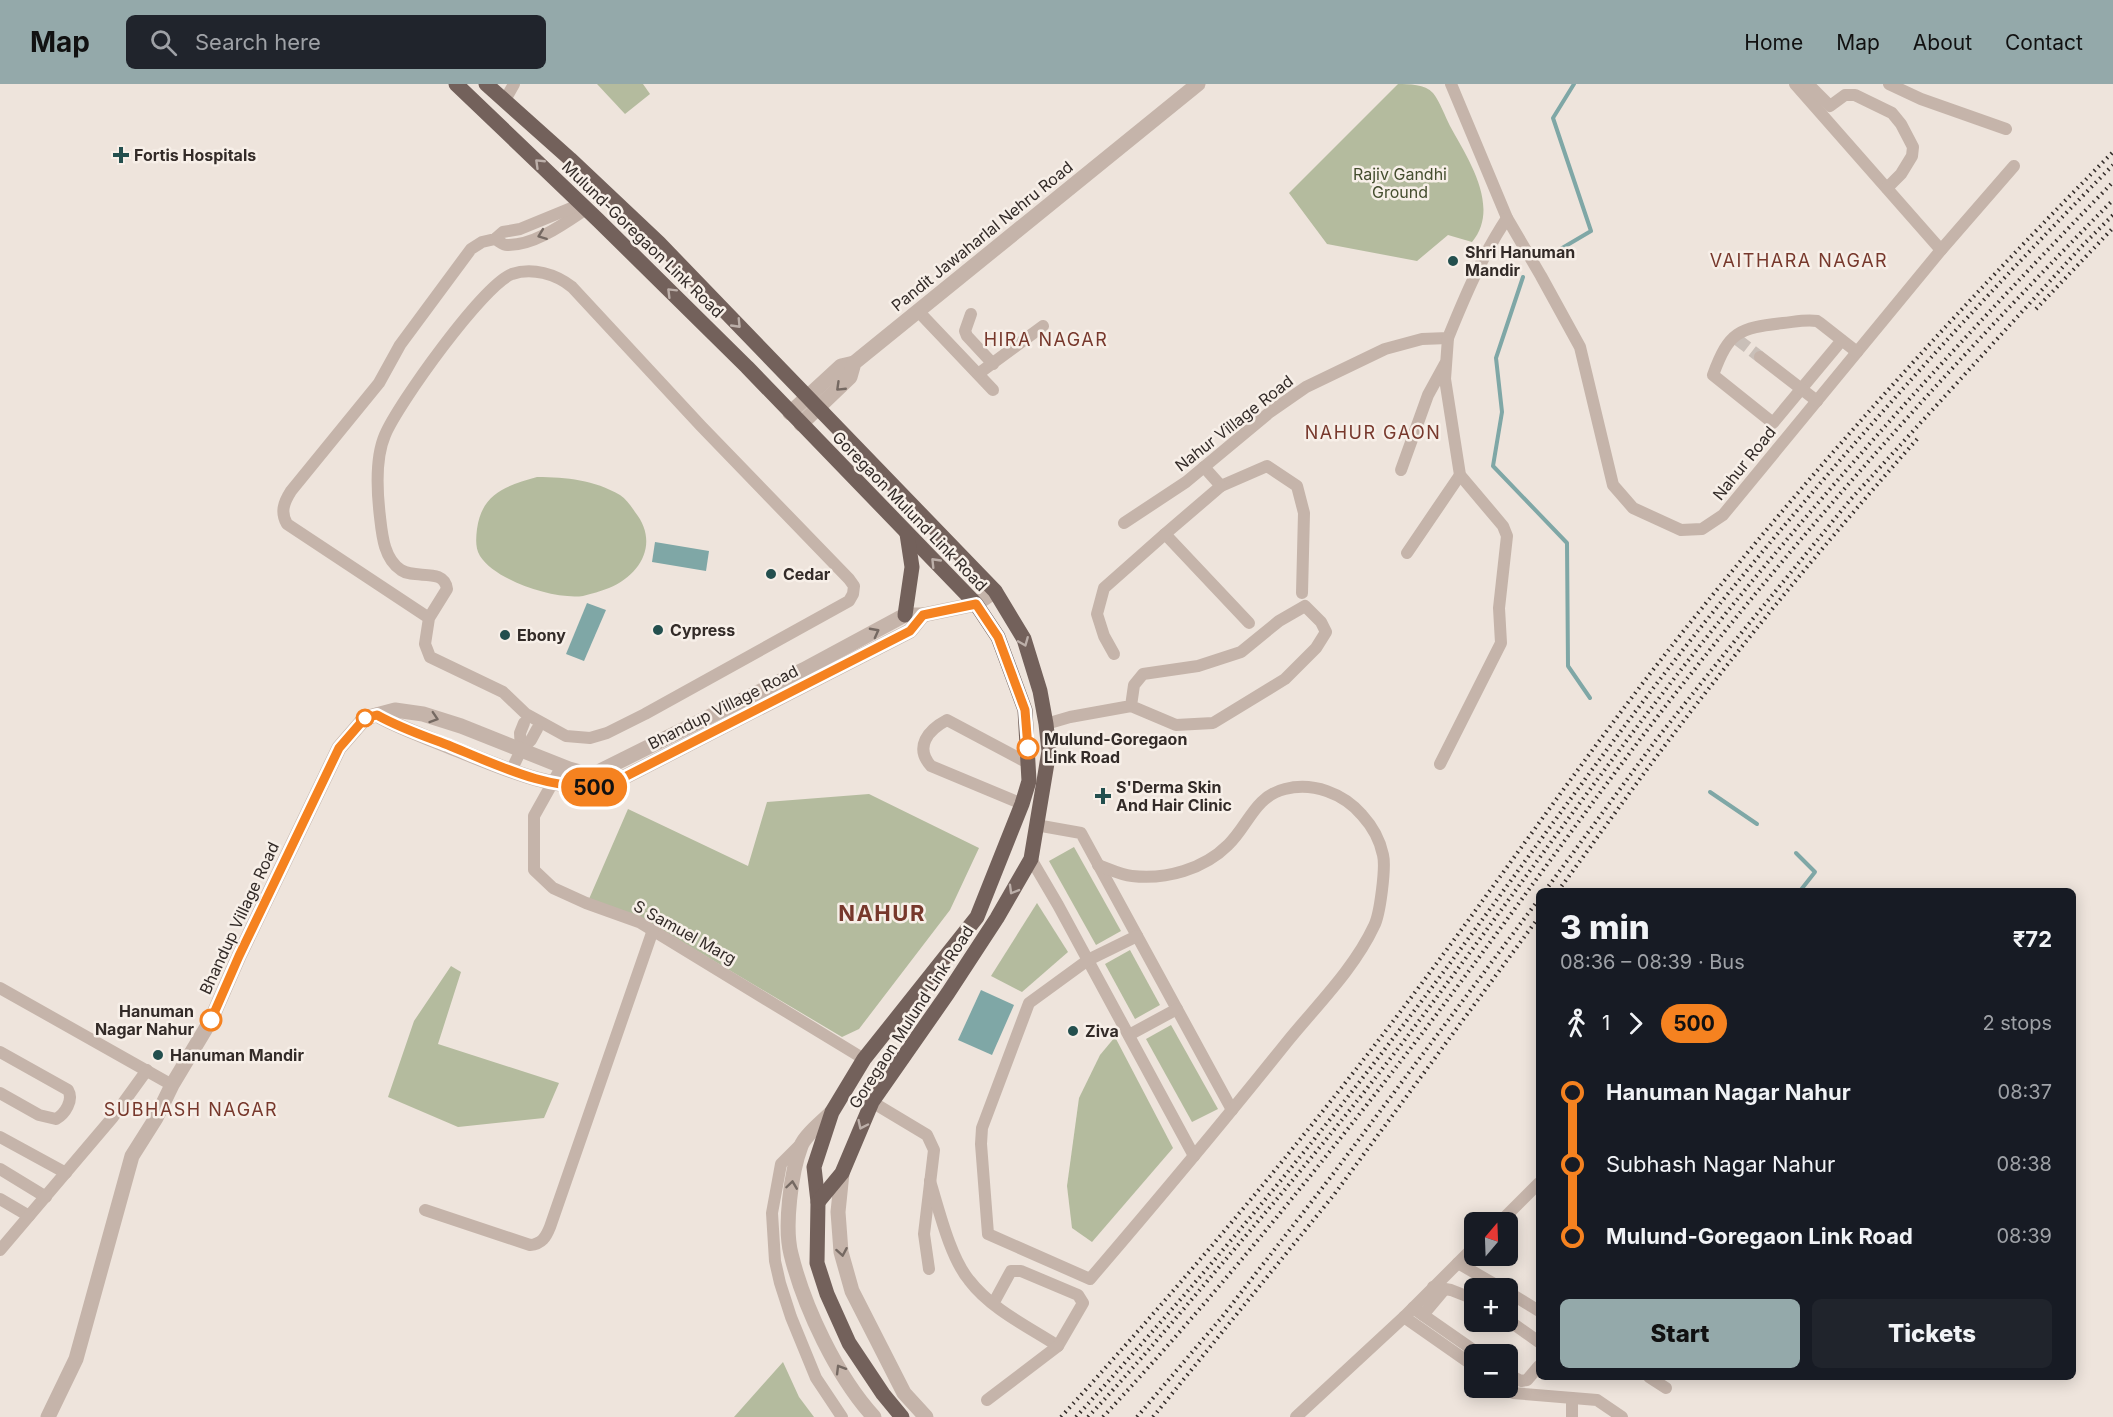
<!DOCTYPE html>
<html lang="en">
<head>
<meta charset="utf-8">
<style>
  body { margin:0; font-family:Inter,sans-serif; background:#20242c; color:#f1f3f6; height:100vh; display:flex; flex-direction:column; font-size:22px; white-space:nowrap }
  * { box-sizing:border-box; margin:0 }
  p { font-size:20px; color:#9ea1a6 }
  .icon { flex:none; width:33px; height:33px; fill:none; stroke:currentColor; stroke-width:2; stroke-linecap:round; stroke-linejoin:round }
  .map { position:relative; flex:1; overflow:hidden }
  .drawer { position:absolute; left:1536px; top:804px; width:540px; height:492px; display:flex; flex-direction:column; background:#171b24; border-radius:9px; box-shadow:0 3px 15px #0003 }
  .drawer>* { flex:none }
  .badge { padding:0 12px; border-radius:20px; font-size:21px; line-height:39px }
  .needle { width:39px; rotate:19deg }
  .fabs { position:absolute; left:1464px; top:1128px; display:grid; gap:12px }
  .fabs a { display:grid; place-items:center; width:54px; height:54px; border-radius:9px; background:#171b24; box-shadow:0 3px 15px #0003; font-size:30px }
  .map>.badge { position:absolute; translate:-50% -50%; box-shadow:0 0 0 3px #fff }
  .legs { display:flex; align-items:center; gap:9px; height:66px; padding:0 24px; font-size:20px }
  .legs p { margin-inline-start:auto }
  .head { display:flex; align-items:center; justify-content:space-between; height:102px; padding:0 24px }
  h1 { font-size:33px; font-weight:800; line-height:45px }
  .action { display:flex; gap:12px; margin-top:auto; padding:12px 24px }
  .action a { flex:1; height:69px; border-radius:9px; background:#94a9aa; color:#111; font-size:24px; font-weight:800; line-height:69px; text-align:center }
  .action a+a { background:#20242c; color:#f1f3f6 }
  ul { padding:0 24px; list-style:none }
  li { display:flex; align-items:center; gap:21px; height:72px; font-size:22px }
  li i { display:grid; place-items:center; width:9px; height:100%; margin:0 8px; background:currentColor }
  li i::after { content:''; width:15px; height:15px; margin:-8px; border:4px solid; border-radius:50%; background:#171b24 }
  li p { margin-inline-start:auto }
  li:first-child i { background:linear-gradient(#0000 50%,currentColor 0) }
  li:last-child i { background:linear-gradient(currentColor 50%,#0000 0) }
  header { display:flex; align-items:center; gap:36px; box-sizing:border-box; height:84px; padding:0 30px; background:#94a9aa; color:#111 }
  header strong { font-size:28px }
  nav { display:flex; gap:33px; margin-inline-start:auto; font-size:21px }
  .search { width:420px; height:54px; background:#20242c; display:flex; align-items:center; gap:15px; box-sizing:border-box; padding:0 21px; border-radius:9px; color:#9ea1a6; font-size:22px }
  .map>svg:first-child { display:block }
</style>
</head>
<body>
<header>
<strong>Map</strong>
<div class="search"><svg class="icon" aria-label="search" viewBox="0 0 24 24"><circle cx="10" cy="10" r="6"/><path d="M15 15l6 6"/></svg>Search here</div>
<nav><a>Home</a><a>Map</a><a>About</a><a>Contact</a></nav>
</header>
<div class="map">
<svg width="2113" height="1333" viewBox="0 0 2113 1333">
  <rect width="100%" height="100%" fill="#eee4dc"/>
  <!-- green -->
  <g fill="#b4bb9e">
    <path d="M597,0H643L650,10L625,30Z"/>
    <path d="M1398,0C1409,0 1425,0 1433,9C1440,18 1445,32 1450,42C1468,75 1501,123 1472,158L1448,151L1417,177L1327,160L1289,109Z"/>
    <path d="M537,393C567,393 594,396 620,411C626,415 631,422 635,428C659,458 642,490 609,504C601,507 591,510 583,512C555,516 496,497 480,472C475,464 476,454 477,445C482,409 506,402 537,393Z"/>
    <path d="M869,710L979,764L950,826L859,945L842,953L650,839L589,815L628,725L748,782L767,718Z"/>
    <path d="M1074,763L1121,847L1096,861L1049,777Z"/>
    <path d="M1037,819L1068,868L1022,908L991,892Z"/>
    <path d="M1130,866L1160,921L1135,935L1105,880Z"/>
    <path d="M451,882L461,888L438,960L559,999L544,1034L458,1043L388,1013L414,937Z"/>
    <path d="M1171,941L1218,1025L1192,1038L1146,955Z"/>
    <path d="M1115,953L1173,1064L1092,1158L1072,1144L1067,1102L1079,1014L1100,971Z"/>
    <path d="M783,1278L799,1313L814,1333H734Z"/>
  </g>
  <!-- water -->
  <g fill="#7fa7a6">
    <path d="M655,458L709,467L706,487L652,478Z"/>
    <path d="M587,519L606,526L584,577L566,570Z"/>
    <path d="M981,906L1014,921L992,971L958,956Z"/>
  </g>
  <g fill="none" stroke-linecap="round" stroke-linejoin="round">
    <!-- stream -->
    <g stroke="#7fa7a6" stroke-width="4">
      <path d="M1547,173L1591,147L1553,34L1574,0"/>
      <path d="M1523,193L1496,274L1502,328L1493,382L1567,459L1568,582L1590,614"/>
      <path d="M1710,708L1757,740"/>
      <path d="M1796,769L1815,788L1800,807"/>
    </g>
    <!-- minor-tunnel -->
    <path stroke="#c9bfb8" stroke-width="12" stroke-dasharray="12 6" stroke-linecap="butt" d="M1738,256L1760,273"/>
    <!-- minor -->
    <g stroke="#c5b4aa" stroke-width="12">
      <path d="M1451,0L1507,134L1541,192L1580,263L1613,401L1633,424L1681,446L1702,445L1723,431L1941,166L1795,0"/>
      <path d="M1808,0L1830,22L1845,11H1855L1892,29L1901,40L1913,63L1912,72L1901,90L1887,104"/>
      <path d="M1889,0L1921,15L2006,45"/>
      <path d="M505,16L514,0"/>
      <path d="M495,155C499,157 503,161 507,161C534,162 565,139 586,125"/>
      <path d="M1941,166L2014,82"/>
      <path d="M918,227L993,306"/>
      <path d="M971,230L965,247L967,252L993,280"/>
      <path d="M1842,256L1773,339L1713,291C1729,247 1739,244 1783,239C1794,238 1806,235 1817,237L1820,239L1857,268"/>
      <path d="M1760,273L1817,317"/>
      <path d="M978,290L1043,242"/>
      <path d="M1204,383L1221,402L1267,382L1297,402L1304,429L1302,509"/>
      <path d="M1401,386L1428,311L1445,280"/>
      <path d="M1221,402L1165,450L1249,539"/>
      <path d="M1124,439L1186,398L1270,328L1306,303L1385,265L1422,255L1448,254C1465,212 1482,172 1507,134"/>
      <path d="M1407,469L1460,391"/>
      <path d="M429,534L447,505C444,483 415,496 401,486C384,475 382,451 380,433C377,408 375,374 385,351C398,320 483,201 512,190C532,183 556,190 572,203L701,342L849,495L854,502L853,510L849,517L645,630L607,649L590,654L566,652L526,630L503,608L430,573L425,560L429,534L287,440C280,428 284,418 291,407L379,299L400,261L471,165L482,158L495,155L503,148L520,145L581,120"/>
      <path d="M1114,570L1104,552L1097,530L1104,504L1165,450"/>
      <path d="M1046,640L1070,633L1131,622L1134,601L1143,590L1198,582L1241,568L1279,537L1305,522L1321,538L1326,548L1316,564L1285,595L1213,639L1176,641L1131,622"/>
      <path d="M521,666L520,649L524,639"/>
      <path d="M1440,680L1501,559L1499,524L1507,452L1503,442L1460,391L1445,295L1448,254"/>
      <path d="M562,682L534,732V786L553,804L586,819L639,838L864,975"/>
      <path d="M511,687L521,666L531,656L537,645"/>
      <path d="M1022,720L931,682C914,663 928,646 947,636L1028,679"/>
      <path d="M1036,741L1081,749L1232,1026"/>
      <path d="M1031,775L1058,821L1194,1072"/>
      <path d="M1098,781C1109,785 1121,791 1132,792C1166,796 1204,785 1228,761C1248,742 1255,712 1285,705C1313,698 1343,709 1362,731C1372,742 1380,756 1383,771C1386,783 1380,831 1374,842C1354,885 1317,921 1287,958C1223,1038 1157,1117 1090,1195L988,1150L981,1060L982,1044L1029,919L1088,876L1137,852"/>
      <path d="M0,904L172,1001"/>
      <path d="M1129,951L1177,925"/>
      <path d="M0,968L68,1006C74,1016 65,1030 56,1035L39,1031L0,1009"/>
      <path d="M872,1018L927,1051L934,1066L924,1150L929,1185"/>
      <path d="M0,1053L66,1089"/>
      <path d="M801,1060L781,1080L772,1129L775,1177L780,1199L791,1233L816,1294L842,1333"/>
      <path d="M0,1085L46,1113"/>
      <path d="M930,1097C939,1126 950,1173 969,1196C991,1225 1027,1242 1058,1262L1083,1219L1078,1211L1021,1187H1011L993,1220"/>
      <path d="M0,1115L29,1132"/>
      <path d="M425,1126L530,1161C542,1160 546,1153 550,1143L653,846"/>
      <path d="M1500,1138L1539,1099"/>
      <path d="M0,1166L113,1033L147,986"/>
      <path d="M1458,1179L1501,1204"/>
      <path d="M1433,1203L1451,1206L1474,1215"/>
      <path d="M1508,1208L1539,1227"/>
      <path d="M1413,1224L1479,1270"/>
      <path d="M1423,1231L1444,1206"/>
      <path d="M1404,1233L1474,1282"/>
      <path d="M1508,1236L1539,1258"/>
      <path d="M1508,1290L1521,1297L1527,1296L1539,1282"/>
      <path d="M1649,1293L1666,1304"/>
      <path d="M1505,1304L1513,1309L1597,1316L1622,1333"/>
      <path d="M1572,1314V1333"/>
      <path d="M987,1316L1058,1262"/>
      <path d="M1296,1333L1404,1233L1474,1163"/>
    </g>
    <!-- tertiary -->
    <g stroke="#c5b4aa" stroke-width="15">
      <path d="M790,329L841,282L854,279"/>
      <path d="M801,340L850,293L854,279L1198,0"/>
      <path d="M377,631C400,644 424,652 448,662C499,682 551,708 607,702L910,547L923,531"/>
      <path d="M832,1028C824,1036 805,1051 801,1062C791,1088 784,1143 791,1170C804,1223 837,1293 874,1333"/>
      <path d="M842,1089L838,1128L841,1168L852,1207L904,1309L926,1333"/>
      <path d="M48,1333L76,1275L132,1072L156,1034L172,1001L211,936L239,872L339,664L365,634L395,626L423,630L461,642L569,685L580,688H598L803,586L905,531H923L976,520L995,507"/>
    </g>
    <!-- primary -->
    <g stroke="#73615b" stroke-width="15">
      <path d="M456,0L598,136L747,283L976,520L998,553L1025,626L1029,697L1022,720L977,833L864,975L832,1028L814,1083L818,1118L817,1179L827,1210L849,1259L883,1310L902,1333"/>
      <path d="M486,0L570,75L659,159L995,507L1024,555L1040,607L1046,640L1049,667L1031,775L997,834L948,909L872,1018L842,1089L818,1118"/>
      <path d="M905,531L912,483L907,450"/>
    </g>
    <!-- rail -->
    <g stroke="#332b28" stroke-width="4" stroke-dasharray="1.5 4.5" stroke-linecap="butt">
      <path d="M2036,225L2113,144"/>
      <path d="M1545,807L1656,656L1729,564L1851,415L2082,162L2113,131"/>
      <path d="M1558,807C1595,757 1631,706 1669,656C1748,552 1832,451 1919,353"/>
      <path d="M1061,1333C1173,1210 1280,1084 1381,953C1489,813 1587,666 1698,529C1828,368 1968,214 2113,68"/>
      <path d="M1076,1333C1186,1212 1292,1087 1391,957C1498,819 1596,674 1705,538C1833,379 1970,226 2113,81"/>
      <path d="M1088,1333C1136,1282 1181,1228 1226,1175C1286,1105 1344,1035 1400,962C1504,825 1602,684 1710,549C1836,392 1972,243 2113,98"/>
      <path d="M1103,1333C1209,1219 1308,1097 1404,973C1488,864 1567,751 1651,641C1793,456 1949,282 2113,116"/>
      <path d="M1137,1333L1222,1233L1330,1094L1539,815"/>
      <path d="M1153,1333L1333,1112L1539,833"/>
    </g>
  </g>
  <!-- one-way arrows -->
  <defs><path id="oneway-chevron" d="M-2-3.5L2.5 0L-2 3.5" fill="none" stroke-width="1.6" stroke-linecap="round" stroke-linejoin="round" transform="scale(1.5)"/></defs>
  <g stroke="#bcafa9">
    <use href="#oneway-chevron" transform="translate(539 79) rotate(-136)"/>
    <use href="#oneway-chevron" transform="translate(671 208) rotate(-135)"/>
    <use href="#oneway-chevron" transform="translate(737 240) rotate(46)"/>
    <use href="#oneway-chevron" transform="translate(935 478) rotate(-134)"/>
    <use href="#oneway-chevron" transform="translate(1024 558) rotate(68)"/>
    <use href="#oneway-chevron" transform="translate(1013 806) rotate(120)"/>
    <use href="#oneway-chevron" transform="translate(862 1041) rotate(115)"/>
  </g>
  <g stroke="#756962">
    <use href="#oneway-chevron" transform="translate(542 151) rotate(159)"/>
    <use href="#oneway-chevron" transform="translate(840 303) rotate(136)"/>
    <use href="#oneway-chevron" transform="translate(875 548) rotate(-28)"/>
    <use href="#oneway-chevron" transform="translate(434 634) rotate(18)"/>
    <use href="#oneway-chevron" transform="translate(792 1101) rotate(-82)"/>
    <use href="#oneway-chevron" transform="translate(842 1168) rotate(80)"/>
    <use href="#oneway-chevron" transform="translate(840 1285) rotate(-121)"/>
  </g>
  <g fill="none" stroke-linecap="round" stroke-linejoin="round">
    <defs>
      <path id="line-1" d="M211,936L239,872L339,664L365,634L377,631C400,644 424,652 448,661C499,682 551,708 607,702L910,547L923,531L976,520L998,553L1025,626L1028,664"/>
    </defs>
    <!-- line-1 casing -->
    <use href="#line-1" stroke="#fff" stroke-width="14"/>
    <!-- line-1 -->
    <use href="#line-1" stroke="#f58220" stroke-width="9"/>
  </g>
  <!-- markers -->
  <g fill="#234f4e" stroke="#f7efe8" stroke-width="2">
    <path d="M118 62h6v6h6v6h-6v6h-6v-6h-6v-6h6z"/>
    <circle cx="1453" cy="177" r="6"/>
    <circle cx="771" cy="490" r="6"/>
    <circle cx="658" cy="546" r="6"/>
    <circle cx="505" cy="551" r="6"/>
    <path d="M1100 703h6v6h6v6h-6v6h-6v-6h-6v-6h6z"/>
    <circle cx="1073" cy="947" r="6"/>
    <circle cx="158" cy="971" r="6"/>
  </g>
  <g fill="#fff" stroke="#f58220" stroke-width="3">
    <circle cx="365" cy="634" r="8"/>
    <circle cx="1028" cy="664" r="10"/>
    <circle cx="211" cy="936" r="10"/>
  </g>
  <g text-anchor="middle" stroke-width="5" stroke-linejoin="round" paint-order="stroke">
    <!-- poi labels -->
    <g font-size="16" font-weight="bold" fill="#332b28" stroke="#f7efe8" text-anchor="start">
      <text x="134" y="77">Fortis Hospitals</text>
      <text x="1465" y="174">Shri Hanuman<tspan x="1465" dy="18">Mandir</tspan></text>
      <text x="783" y="496">Cedar</text>
      <text x="670" y="552">Cypress</text>
      <text x="517" y="557">Ebony</text>
      <text x="1116" y="709">S'Derma Skin<tspan x="1116" dy="18">And Hair Clinic</tspan></text>
      <text x="1085" y="953">Ziva</text>
      <text x="170" y="977">Hanuman Mandir</text>
    </g>
    <!-- park labels -->
    <g font-size="16" fill="#454e2f" stroke="#f7efe8">
      <text x="1400" y="96">Rajiv Gandhi<tspan x="1400" dy="18">Ground</tspan></text>
    </g>
    <!-- street labels -->
    <g font-size="16" fill="#332b28" stroke="#f7efe8">
      <text transform="translate(982 152) rotate(-39)" y="6">Pandit Jawaharlal Nehru Road</text>
      <text transform="translate(643 155) rotate(44)" y="6">Mulund-Goregaon Link Road</text>
      <text transform="translate(1234 339) rotate(-38)" y="6">Nahur Village Road</text>
      <text transform="translate(1744 379) rotate(-51)" y="6">Nahur Road</text>
      <text transform="translate(910 427) rotate(46)" y="6">Goregaon Mulund Link Road</text>
      <text transform="translate(723 623) rotate(-27)" y="6">Bhandup Village Road</text>
      <text transform="translate(239 834) rotate(-65)" y="6">Bhandup Village Road</text>
      <text transform="translate(685 848) rotate(29)" y="6">S Samuel Marg</text>
      <text transform="translate(911 933) rotate(-57)" y="6">Goregaon Mulund Link Road</text>
    </g>
    <!-- stop labels -->
    <g font-size="16" font-weight="bold" fill="#332b28" stroke="#f7efe8" text-anchor="start">
      <text x="1044" y="661">Mulund-Goregaon<tspan x="1044" dy="18">Link Road</tspan></text>
      <text x="194" y="933" text-anchor="end">Hanuman<tspan x="194" dy="18">Nagar Nahur</tspan></text>
    </g>
    <!-- neighbourhood labels -->
    <g font-size="18" letter-spacing="1.5" fill="#77382c" stroke="#f7efe8">
      <text x="1799" y="183">VAITHARA NAGAR</text>
      <text x="1046" y="262">HIRA NAGAR</text>
      <text x="1373" y="355">NAHUR GAON</text>
      <text x="191" y="1032">SUBHASH NAGAR</text>
    </g>
    <!-- district labels -->
    <g font-size="22" font-weight="bold" letter-spacing="1.5" fill="#77382c" stroke="#f7efe8">
      <text x="882" y="837">NAHUR</text>
    </g>
  </g>
</svg>
<div class="fabs">
<a><svg class="needle" viewBox="-14 -14 28 28"><path d="M0-13l5 13h-10z" fill="#e53935"/><path d="M0 13l5-13h-10z" fill="#9ea1a6"/></svg></a>
<a>+</a>
<a>−</a>
</div>
<b class="badge" style="left:594px;top:703px;background:#f58220;color:#111">500</b>
<section class="drawer">
<div class="head"><div><h1>3 min</h1><p>08:36 – 08:39 · Bus</p></div><b>₹72</b></div>
<div class="legs"><svg class="icon" aria-label="walk" viewBox="0 0 24 24"><circle cx="13" cy="4" r="2"/><path d="M13 8l-2 6 4 7M11 14l-3 7M7 12l3-4h3l4 4"/></svg>1<svg class="icon" aria-label="forward" viewBox="0 0 24 24"><path d="M9 5l7 7-7 7"/></svg><b class="badge" style="background:#f58220;color:#111">500</b><p>2 stops</p></div>
<ul>
<li><i style="color:#f58220"></i><b>Hanuman Nagar Nahur</b><p>08:37</p></li>
<li><i style="color:#f58220"></i><span>Subhash Nagar Nahur</span><p>08:38</p></li>
<li><i style="color:#f58220"></i><b>Mulund-Goregaon Link Road</b><p>08:39</p></li>
</ul>
<div class="action"><a>Start</a><a>Tickets</a></div>
</section>
</div>
</body>
</html>
